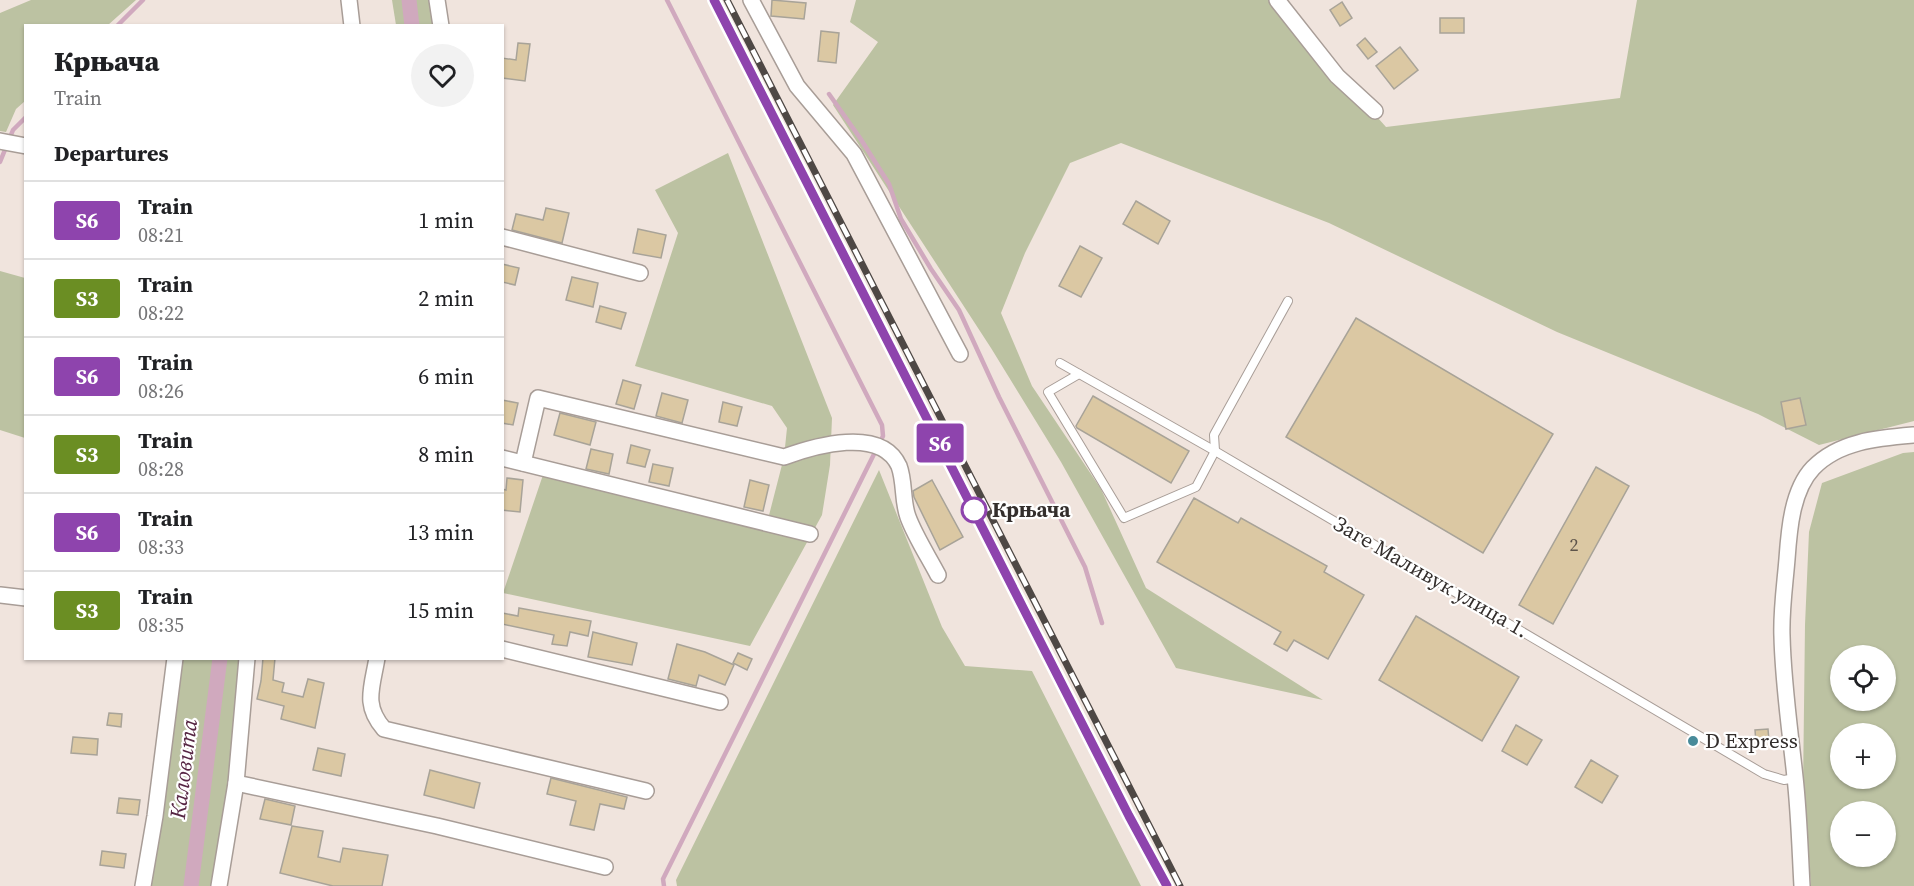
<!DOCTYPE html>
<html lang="en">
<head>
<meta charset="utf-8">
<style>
  body { margin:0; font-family:"Source Serif 4",serif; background:#f2f2f2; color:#202124; height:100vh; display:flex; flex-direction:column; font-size:22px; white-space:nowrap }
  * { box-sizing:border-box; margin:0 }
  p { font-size:20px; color:#757577 }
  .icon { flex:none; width:33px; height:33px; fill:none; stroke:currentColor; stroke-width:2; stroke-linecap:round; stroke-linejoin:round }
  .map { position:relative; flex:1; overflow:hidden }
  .side { position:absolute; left:24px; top:24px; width:480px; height:636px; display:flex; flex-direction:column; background:#fff; border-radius:0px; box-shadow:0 2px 4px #0004 }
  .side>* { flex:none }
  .badge { padding:0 12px; border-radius:4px; font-size:21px; line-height:39px }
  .buttons { position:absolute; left:1830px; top:645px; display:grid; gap:12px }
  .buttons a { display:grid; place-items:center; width:66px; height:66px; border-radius:50%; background:#fff; box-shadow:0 2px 4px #0004; font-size:30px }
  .map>.badge { position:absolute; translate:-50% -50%; box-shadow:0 0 0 3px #fff }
  h2 { padding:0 30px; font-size:22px; line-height:54px }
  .round { display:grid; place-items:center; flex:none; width:63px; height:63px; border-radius:32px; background:#f2f2f2 }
  .headline { display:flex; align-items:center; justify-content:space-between; height:102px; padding:0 30px }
  h1 { font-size:28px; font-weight:800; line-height:45px }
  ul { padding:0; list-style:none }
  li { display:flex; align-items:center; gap:18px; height:78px; padding:0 30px; border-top:2px solid #e0e0e0 }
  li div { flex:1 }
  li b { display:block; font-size:22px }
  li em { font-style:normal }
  li .badge { min-width:66px; font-weight:700; text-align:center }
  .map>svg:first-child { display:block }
</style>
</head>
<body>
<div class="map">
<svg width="1914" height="886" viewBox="0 0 1914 886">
  <rect width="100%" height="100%" fill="#f0e4dd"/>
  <!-- green -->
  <g fill="#bcc2a2" fill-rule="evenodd">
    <path d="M31,0H136L108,25L26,26L25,101L16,109L6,132L0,131V13Z"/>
    <path d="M392,0H436L438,25H396Z"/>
    <path d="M856,0H1278L1290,19L1386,127L1620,98L1637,0H1914V421L1819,445L1758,414L1557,332L1329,223L1121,143L1070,163L1025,253L1001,313L1032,386L1101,489L1146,588L1323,700L1176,668L1061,462L991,348L833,105L878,42L850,22Z"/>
    <path d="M728,153L832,418L830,465L822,515L750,646L503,593L545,469L767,523L784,457L787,428L772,406L635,366L678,233L655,190Z"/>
    <path d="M0,271L25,278V438L0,430Z"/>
    <path d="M1914,452V886H1811L1803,789L1805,625L1809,532L1822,483L1903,453ZM1840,656H1886V700H1840ZM1840,734H1886V778H1840ZM1840,812H1886V856H1840Z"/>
    <path d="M879,470L942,627L965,666L1032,671L1141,886H677L676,880Z"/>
    <path d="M175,659H247L219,886H143Z"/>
  </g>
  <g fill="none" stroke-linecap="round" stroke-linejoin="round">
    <!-- stream -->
    <g stroke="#d0a9be" stroke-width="4.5">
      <path d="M117,26L143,0"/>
      <path d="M829,94L860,138L889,184L901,219L931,269L959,310L999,397L1085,567L1102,623"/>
      <path d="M0,162L13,130L26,117"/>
      <path d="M664,886L663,879L883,436L882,425L667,0"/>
    </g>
    <!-- canal -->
    <g stroke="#d0a9be" stroke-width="15">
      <path d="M409,0L412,26"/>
      <path d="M191,886L220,658"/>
    </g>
  </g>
  <!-- building -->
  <g fill="#dbc8a3" stroke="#a8a398" stroke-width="1.5">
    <path d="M772,0L806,3L804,19L771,16Z"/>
    <path d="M1342,2L1352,18L1340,26L1330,10Z"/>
    <rect x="1440" y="18" width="24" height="15"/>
    <path d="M821,31L839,33L836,63L818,61Z"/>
    <path d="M1365,38L1377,52L1368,59L1357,45Z"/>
    <path d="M518,43L530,44L525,81L502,78V58L516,60Z"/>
    <path d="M1400,47L1418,70L1394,89L1376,66Z"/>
    <path d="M1136,201L1170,221L1158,244L1123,224Z"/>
    <path d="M546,208L569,213L562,243L512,230L516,214L543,220Z"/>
    <path d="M638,229L666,235L661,258L633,253Z"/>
    <path d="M1080,246L1102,258L1081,297L1059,286Z"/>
    <path d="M502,264L519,268L515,285L502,282Z"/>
    <path d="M572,277L598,283L593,307L566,300Z"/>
    <path d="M600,306L626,313L621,329L596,322Z"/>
    <path d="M1356,318L1553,434L1483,553L1286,437Z"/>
    <path d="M623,380L641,385L634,409L616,404Z"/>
    <path d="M662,393L688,400L682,423L656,416Z"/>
    <path d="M1093,396L1189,451L1171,483L1077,428L1076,426Z"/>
    <path d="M1800,398L1806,425L1786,429L1781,402Z"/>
    <path d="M502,400L518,403L513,425L502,423Z"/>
    <path d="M723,402L742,407L737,426L719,422Z"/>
    <path d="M560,413L596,422L590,445L554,435Z"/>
    <path d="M631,445L650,450L645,467L627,463Z"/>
    <path d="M591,449L613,454L609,474L586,469Z"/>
    <path d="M653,464L673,468L669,486L649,482Z"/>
    <path d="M1596,467L1629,486L1553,624L1519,605Z"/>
    <path d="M507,478L523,480L520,512L502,510V489L506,490Z"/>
    <path d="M750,480L769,485L763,511L744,507Z"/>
    <path d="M932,480L963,537L940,550L914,497L913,491Z"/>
    <path d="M1194,498L1238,523L1241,518L1327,566L1324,572L1364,595L1328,659L1294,640L1287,651L1274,644L1281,632L1157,562Z"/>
    <path d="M519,608L591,621L588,636L570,632L567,646L552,644L554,635L502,624V613L518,616Z"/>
    <path d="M1416,616L1519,677L1482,741L1379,680Z"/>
    <path d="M593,632L637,643L632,665L588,657Z"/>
    <path d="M677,644L705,652L734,665L725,685L699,675L696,686L668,679Z"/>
    <path d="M738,653L752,659L747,670L733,663Z"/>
    <path d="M263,658H275L273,680L284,683L282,692L303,697L308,679L324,683L315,728L281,719L284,706L257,699L261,681Z"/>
    <path d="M109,713L122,714L121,727L107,725Z"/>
    <path d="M1516,725L1542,740L1527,765L1502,751Z"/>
    <path d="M1768,729L1769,741L1756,743L1755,730Z"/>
    <path d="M73,737L98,739L97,755L71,753Z"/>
    <path d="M318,748L345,754L341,776L313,770Z"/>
    <path d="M1591,760L1618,776L1602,803L1575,787Z"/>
    <path d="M430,770L480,783L474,808L424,795Z"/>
    <path d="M551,778L627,797L624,809L600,804L594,830L570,825L576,801L547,794Z"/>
    <path d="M119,798L140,800L138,815L117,813Z"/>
    <path d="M265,799L295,806L291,825L260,819Z"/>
    <path d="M292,826L323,831L318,857L340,862L343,848L388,855L382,886H333L280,873Z"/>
    <path d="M102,851L126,854L124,868L100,865Z"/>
  </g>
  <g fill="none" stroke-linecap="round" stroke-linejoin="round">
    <defs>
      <g id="service">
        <path d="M1060,363L1215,451L1764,774L1784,780L1795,778"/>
        <path d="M1079,374L1048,392L1124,518L1196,487L1215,451"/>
        <path d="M1215,451L1214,435L1288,301"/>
      </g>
      <g id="minor">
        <path d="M349,0L352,26"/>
        <path d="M437,0L441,26"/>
        <path d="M751,0L797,86L854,154L960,354"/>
        <path d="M1277,0L1337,76L1375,111"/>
        <path d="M0,141L26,146"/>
        <path d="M502,237L640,273"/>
        <path d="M502,458L810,534"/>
        <path d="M523,463L538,398L784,457C814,446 881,426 899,466C905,482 902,501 908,517C915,536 928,556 938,575"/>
        <path d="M0,595L26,598"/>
        <path d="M502,649L720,702"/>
        <path d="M377,658C372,688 363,705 384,729L646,791"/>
        <path d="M236,783L437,826L605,867"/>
        <path d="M143,886L155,816L175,658"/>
        <path d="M219,886L236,783L247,658"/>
        <path d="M1802,886C1800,850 1799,813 1795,777C1790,730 1783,683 1782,636C1781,611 1785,584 1787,559C1789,530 1792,490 1813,468C1839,441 1878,438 1914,435"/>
      </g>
    </defs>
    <!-- service casing -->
    <use href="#service" stroke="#a89d97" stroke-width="10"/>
    <!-- minor casing -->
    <use href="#minor" stroke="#a89d97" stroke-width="18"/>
    <!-- service -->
    <use href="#service" stroke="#fff" stroke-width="8"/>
    <!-- minor -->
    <use href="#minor" stroke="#fff" stroke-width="15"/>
    <defs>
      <g id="rail">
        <path d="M714,0L1129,816L1167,886"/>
        <path d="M727,0L1180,886"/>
      </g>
    </defs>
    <!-- rail casing -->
    <use href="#rail" stroke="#4e4845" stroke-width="7"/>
    <!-- rail -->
    <use href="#rail" stroke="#fff" stroke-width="4.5" stroke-dasharray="14" stroke-linecap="butt"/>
  </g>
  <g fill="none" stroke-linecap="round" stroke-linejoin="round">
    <defs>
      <path id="line" d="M714,0L1129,816L1167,886"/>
    </defs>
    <!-- line casing -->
    <use href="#line" stroke="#fff" stroke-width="14"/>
    <!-- line -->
    <use href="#line" stroke="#8e44ad" stroke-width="9"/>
  </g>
  <!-- markers -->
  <circle fill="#fff" stroke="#8e44ad" stroke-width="3" cx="974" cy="510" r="12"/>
  <circle fill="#488b9a" stroke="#fff" stroke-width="2" cx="1693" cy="741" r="6"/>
  <g text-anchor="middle" stroke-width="4.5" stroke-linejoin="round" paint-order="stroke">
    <!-- number labels -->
    <g font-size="18" fill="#5d544a">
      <text x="1574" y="551">2</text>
    </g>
    <!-- stop labels -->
    <g font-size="21" font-weight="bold" fill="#332e2c" stroke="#fff" text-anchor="start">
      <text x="992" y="517">Крњача</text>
    </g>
    <!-- street labels -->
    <g font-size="21" fill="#332e2c" stroke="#fff">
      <text transform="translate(1431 577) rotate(30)" y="7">Заге Маливук улица 1.</text>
    </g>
    <!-- poi labels -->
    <g font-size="21" fill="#332e2c" stroke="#fff" text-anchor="start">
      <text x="1705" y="748">D Express</text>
    </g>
    <!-- water labels -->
    <g font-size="22" font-style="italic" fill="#572644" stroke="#fff">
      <text transform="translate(183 769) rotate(-83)" y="8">Каловита</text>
    </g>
  </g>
</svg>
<div class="buttons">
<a><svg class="icon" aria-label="locate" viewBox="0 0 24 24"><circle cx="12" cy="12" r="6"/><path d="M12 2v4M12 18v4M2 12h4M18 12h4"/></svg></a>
<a>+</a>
<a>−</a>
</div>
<b class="badge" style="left:940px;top:443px;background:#8e44ad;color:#fff">S6</b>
<section class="side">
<div class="headline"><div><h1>Крњача</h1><p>Train</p></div><a class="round"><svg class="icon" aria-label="heart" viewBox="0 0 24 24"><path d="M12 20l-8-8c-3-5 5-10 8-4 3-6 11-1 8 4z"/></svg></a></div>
<h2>Departures</h2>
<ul>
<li><span class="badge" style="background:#8e44ad;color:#fff">S6</span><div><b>Train</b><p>08:21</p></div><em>1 min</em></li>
<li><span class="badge" style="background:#6b8e23;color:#fff">S3</span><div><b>Train</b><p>08:22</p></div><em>2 min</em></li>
<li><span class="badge" style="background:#8e44ad;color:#fff">S6</span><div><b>Train</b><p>08:26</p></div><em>6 min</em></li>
<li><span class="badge" style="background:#6b8e23;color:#fff">S3</span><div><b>Train</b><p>08:28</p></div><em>8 min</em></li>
<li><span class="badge" style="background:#8e44ad;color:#fff">S6</span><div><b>Train</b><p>08:33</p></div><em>13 min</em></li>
<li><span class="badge" style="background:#6b8e23;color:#fff">S3</span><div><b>Train</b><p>08:35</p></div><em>15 min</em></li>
</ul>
</section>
</div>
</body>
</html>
